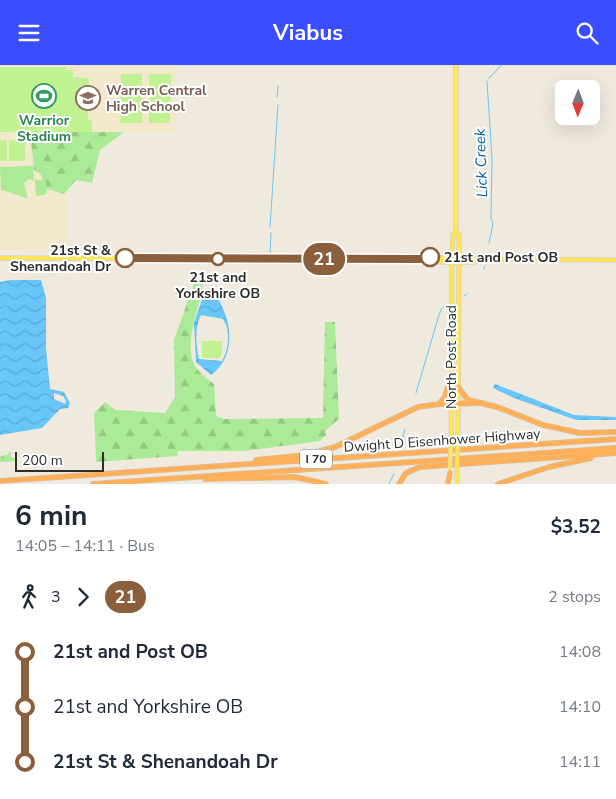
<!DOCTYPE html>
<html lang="en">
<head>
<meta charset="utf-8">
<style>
  body { margin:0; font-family:"Nunito Sans",sans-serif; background:#f2f2f3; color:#1f2937; height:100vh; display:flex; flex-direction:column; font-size:19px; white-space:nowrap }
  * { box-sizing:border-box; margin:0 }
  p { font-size:16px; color:#747a83 }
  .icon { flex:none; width:28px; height:28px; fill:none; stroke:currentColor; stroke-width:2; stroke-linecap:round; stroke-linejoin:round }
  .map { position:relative; height:419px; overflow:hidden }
  .panel { display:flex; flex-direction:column; background:#fff; flex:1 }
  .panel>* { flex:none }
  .badge { padding:0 10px; border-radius:16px; font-size:18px; line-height:32px }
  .needle { width:32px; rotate:181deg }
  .buttons { position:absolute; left:555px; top:15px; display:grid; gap:10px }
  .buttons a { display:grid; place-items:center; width:45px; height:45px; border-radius:8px; background:#fff; box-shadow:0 5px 20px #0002; font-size:25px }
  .scale { position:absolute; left:15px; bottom:12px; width:89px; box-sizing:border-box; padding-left:5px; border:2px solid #2d2d2d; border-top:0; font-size:14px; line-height:18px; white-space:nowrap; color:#2d2d2d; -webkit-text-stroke:4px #fff; paint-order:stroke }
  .map>.badge { position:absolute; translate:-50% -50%; box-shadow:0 0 0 2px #fff }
  .legs { display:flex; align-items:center; gap:8px; height:55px; padding:0 15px; font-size:16px }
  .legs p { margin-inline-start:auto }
  .overview { display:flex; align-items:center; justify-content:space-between; height:85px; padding:0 15px }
  h1 { font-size:28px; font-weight:700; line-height:38px }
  ul { padding:0 15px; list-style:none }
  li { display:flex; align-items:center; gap:18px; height:55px; font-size:19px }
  li i { display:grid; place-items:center; width:8px; height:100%; margin:0 6px; background:currentColor }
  li i::after { content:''; width:12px; height:12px; margin:-6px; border:4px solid; border-radius:50%; background:#fff }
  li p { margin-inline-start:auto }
  li:first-child i { background:linear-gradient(#0000 50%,currentColor 0) }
  li:last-child i { background:linear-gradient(currentColor 50%,#0000 0) }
  header { display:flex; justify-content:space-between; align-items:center; height:65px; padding:0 15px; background:#3b4eff; color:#fff; font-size:22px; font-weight:700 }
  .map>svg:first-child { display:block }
</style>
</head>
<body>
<header><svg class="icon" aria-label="menu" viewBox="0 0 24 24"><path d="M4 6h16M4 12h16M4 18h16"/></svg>Viabus<svg class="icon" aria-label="search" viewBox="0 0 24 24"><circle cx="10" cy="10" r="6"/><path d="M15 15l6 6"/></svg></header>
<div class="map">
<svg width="616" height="419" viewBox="0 0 616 419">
  <defs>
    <pattern id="grass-dots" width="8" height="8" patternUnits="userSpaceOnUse" patternTransform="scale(1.25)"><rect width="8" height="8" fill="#abea96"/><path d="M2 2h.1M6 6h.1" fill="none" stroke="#93c982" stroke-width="1.8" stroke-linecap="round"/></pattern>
    <pattern id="forest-firs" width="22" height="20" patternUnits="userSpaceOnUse" patternTransform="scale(1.25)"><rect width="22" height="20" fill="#abea96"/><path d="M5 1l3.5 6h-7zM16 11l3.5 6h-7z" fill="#93c982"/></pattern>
    <pattern id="water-waves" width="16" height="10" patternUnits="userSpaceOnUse" patternTransform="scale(1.25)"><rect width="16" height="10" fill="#69c6f9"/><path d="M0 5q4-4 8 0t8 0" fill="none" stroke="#5baad6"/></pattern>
  </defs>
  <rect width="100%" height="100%" fill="#efe9de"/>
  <!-- education -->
  <path fill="#f2e9cd" d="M0,0H177L176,67L68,68L67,185H0Z"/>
  <!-- grass -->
  <path fill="url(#grass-dots)" d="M9,387L12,388L10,390L12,393H17V396L0,397V391L8,390Z"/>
  <!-- forest -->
  <g fill="url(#forest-firs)">
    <path d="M30,67H124L100,85L92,118L76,115L64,129L44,123L41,109L34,105Z"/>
    <path d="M196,213L203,218C201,241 179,286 199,306C203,311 209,315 214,319L216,351L224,354L323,353L325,257H335L339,354L326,365V370L320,376L244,386H178L177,391L96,397L94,348L105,337L115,345L165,348L175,332L174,275Z"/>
  </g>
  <!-- park -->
  <g fill="#abea96">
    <path d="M33,101L34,116L29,114L24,118L28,134C25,132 6,126 1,125L0,102Z"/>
    <path d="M35,114L46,117L47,129L36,131Z"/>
  </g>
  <!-- pitch -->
  <g fill="#c0f291">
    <path d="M0,2H66V5H73V12L89,13L88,54L92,55V67H0Z"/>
    <path d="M121,9H142V58H120Z"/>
    <path d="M149,9H171L170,58H149Z"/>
    <rect x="0" y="75" width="7" height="21"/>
    <path d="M9,75L25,76V96H9Z"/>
    <path d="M202,276H222V289L219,293H202Z"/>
  </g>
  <!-- water -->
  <g fill="url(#water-waves)" fill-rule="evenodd">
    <path d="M10,215H41L46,233V283L50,324L64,327L70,338L68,343L60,344L42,363L0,370V217ZM54,328L63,331L66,336L65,339L54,334Z"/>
    <path d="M209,224H215C216,231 221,238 224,246C233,268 232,295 211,310L196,297L194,258L205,226ZM201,250L223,254C231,266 229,284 222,296L199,294C196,279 194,264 201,250Z"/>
    <path d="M495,319L574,350L616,352V355H576L514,333C508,329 496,326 493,322Z"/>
  </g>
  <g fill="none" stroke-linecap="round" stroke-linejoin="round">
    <!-- stream -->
    <g stroke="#69c6f9" stroke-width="1">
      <path d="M488,14L502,0"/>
      <path d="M487,16L492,94L491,153L493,159L489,178"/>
      <path d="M277,32L278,21"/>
      <path d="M270,162L278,40"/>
      <path d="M270,189L271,168"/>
      <path d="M484,204L485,201"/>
      <path d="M464,231L467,229"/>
      <path d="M416,328L439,250L442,243L447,240"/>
      <path d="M401,378L405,364"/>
      <path d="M389,419L394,409"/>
    </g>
    <defs>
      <g id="major">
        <path d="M456,0V166L459,170L458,376"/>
        <path d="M0,193L372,194L476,192L478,194L616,195"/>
        <path d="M427,194L430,197H475L478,194"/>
        <path d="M451,375L452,188L453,169L456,167"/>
        <path d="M457,419V402"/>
      </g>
      <g id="highway">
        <path d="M458,322L468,335L497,342L543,360L580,368L616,367"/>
        <path d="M439,339L445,332L451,310"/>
        <path d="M256,395L306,390L335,382L418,342L439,339L482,338"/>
        <path d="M205,414L295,412L326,419"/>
        <path d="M0,416L616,374"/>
        <path d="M93,419L616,383"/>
        <path d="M399,419L406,408L420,402L616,388"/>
        <path d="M448,419L450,408"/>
        <path d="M498,419L549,402L591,393"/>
      </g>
    </defs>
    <!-- major casing -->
    <use href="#major" stroke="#c8c8c8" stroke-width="5"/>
    <!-- highway casing -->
    <use href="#highway" stroke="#c8c8c8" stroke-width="6"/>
    <!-- major -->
    <use href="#major" stroke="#fde556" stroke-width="4"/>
    <!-- highway -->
    <use href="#highway" stroke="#ffb059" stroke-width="5"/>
    <defs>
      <g id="major-bridge">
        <path d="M457,402L458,376"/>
        <path d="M450,403L451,375"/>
      </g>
    </defs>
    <!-- major-bridge casing -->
    <use href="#major-bridge" stroke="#c8c8c8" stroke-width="5" stroke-linecap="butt"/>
    <!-- major-bridge -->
    <use href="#major-bridge" stroke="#fde556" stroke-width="4"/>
  </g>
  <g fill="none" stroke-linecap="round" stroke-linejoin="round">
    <defs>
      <path id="line-1" d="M125,193L413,194H426L430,192"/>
    </defs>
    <!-- line-1 casing -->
    <use href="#line-1" stroke="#fff" stroke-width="11"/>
    <!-- line-1 -->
    <use href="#line-1" stroke="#8b5e3c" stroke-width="8"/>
  </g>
  <!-- icons -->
  <defs>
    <symbol id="stadium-ring" viewBox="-11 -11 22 22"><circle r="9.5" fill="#fff" stroke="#2e9e5b" stroke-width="1.5"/><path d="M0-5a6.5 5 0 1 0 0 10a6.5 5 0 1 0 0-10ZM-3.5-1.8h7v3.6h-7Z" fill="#2e9e5b"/></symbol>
    <symbol id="school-ring" viewBox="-11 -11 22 22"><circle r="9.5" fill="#fff" stroke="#8d6e63" stroke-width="1.5"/><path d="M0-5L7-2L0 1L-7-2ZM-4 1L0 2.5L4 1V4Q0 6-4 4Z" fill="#8d6e63"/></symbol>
  </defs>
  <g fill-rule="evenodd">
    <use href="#stadium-ring" x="30" y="17" width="28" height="28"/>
    <use href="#school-ring" x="74" y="19" width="28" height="28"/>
  </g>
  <!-- markers -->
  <g fill="#fff" stroke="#8b5e3c" stroke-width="2.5">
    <circle cx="430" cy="192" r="9"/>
    <circle cx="125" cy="193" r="9"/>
    <circle cx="218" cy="194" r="6"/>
  </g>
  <g text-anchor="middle" stroke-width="4" stroke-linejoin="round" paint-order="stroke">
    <!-- shield labels -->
    <rect fill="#fff" stroke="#6c6c6c" stroke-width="1" x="300" y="384.5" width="32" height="19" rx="4"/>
    <g font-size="12" font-weight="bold" fill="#2d2d2d">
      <text x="316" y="398">I 70</text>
    </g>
    <!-- education labels -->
    <g font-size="14" font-weight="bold" fill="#785e54" stroke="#fff" text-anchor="start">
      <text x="106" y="30">Warren Central<tspan x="106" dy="16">High School</tspan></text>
    </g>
    <!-- leisure labels -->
    <g font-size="14" font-weight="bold" fill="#27864d" stroke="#fff">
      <text x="44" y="60">Warrior<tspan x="44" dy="16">Stadium</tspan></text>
    </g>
    <!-- stop labels -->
    <g font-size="14" font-weight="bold" fill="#2d2d2d" stroke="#fff" text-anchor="end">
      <text x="111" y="190">21st St &amp;<tspan x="111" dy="16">Shenandoah Dr</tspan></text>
      <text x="444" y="197" text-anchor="start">21st and Post OB</text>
      <text x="218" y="217" text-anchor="middle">21st and<tspan x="218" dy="16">Yorkshire OB</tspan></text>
    </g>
    <!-- street labels -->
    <g font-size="14" fill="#2d2d2d" stroke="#fff">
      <text transform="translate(451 292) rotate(-90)" y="5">North Post Road</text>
      <text transform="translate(442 375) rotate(-4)" y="5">Dwight D Eisenhower Highway</text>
    </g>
    <!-- water labels -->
    <g font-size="15" font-style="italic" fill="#0262ac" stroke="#fff">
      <text transform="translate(481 98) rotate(-92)" y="5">Lick Creek</text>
    </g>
  </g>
</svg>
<div class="buttons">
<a><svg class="needle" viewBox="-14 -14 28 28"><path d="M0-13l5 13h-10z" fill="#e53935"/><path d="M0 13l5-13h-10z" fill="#747a83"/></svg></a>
</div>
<div class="scale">200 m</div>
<b class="badge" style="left:324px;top:194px;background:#8b5e3c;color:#fff">21</b>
</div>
<section class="panel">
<div class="overview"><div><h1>6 min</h1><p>14:05 – 14:11 · Bus</p></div><b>$3.52</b></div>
<div class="legs"><svg class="icon" aria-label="walk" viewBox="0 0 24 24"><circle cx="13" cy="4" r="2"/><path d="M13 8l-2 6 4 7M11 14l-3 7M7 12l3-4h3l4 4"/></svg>3<svg class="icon" aria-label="forward" viewBox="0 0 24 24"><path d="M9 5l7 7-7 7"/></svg><b class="badge" style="background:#8b5e3c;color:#fff">21</b><p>2 stops</p></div>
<ul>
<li><i style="color:#8b5e3c"></i><b>21st and Post OB</b><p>14:08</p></li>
<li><i style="color:#8b5e3c"></i><span>21st and Yorkshire OB</span><p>14:10</p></li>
<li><i style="color:#8b5e3c"></i><b>21st St &amp; Shenandoah Dr</b><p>14:11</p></li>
</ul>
</section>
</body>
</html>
